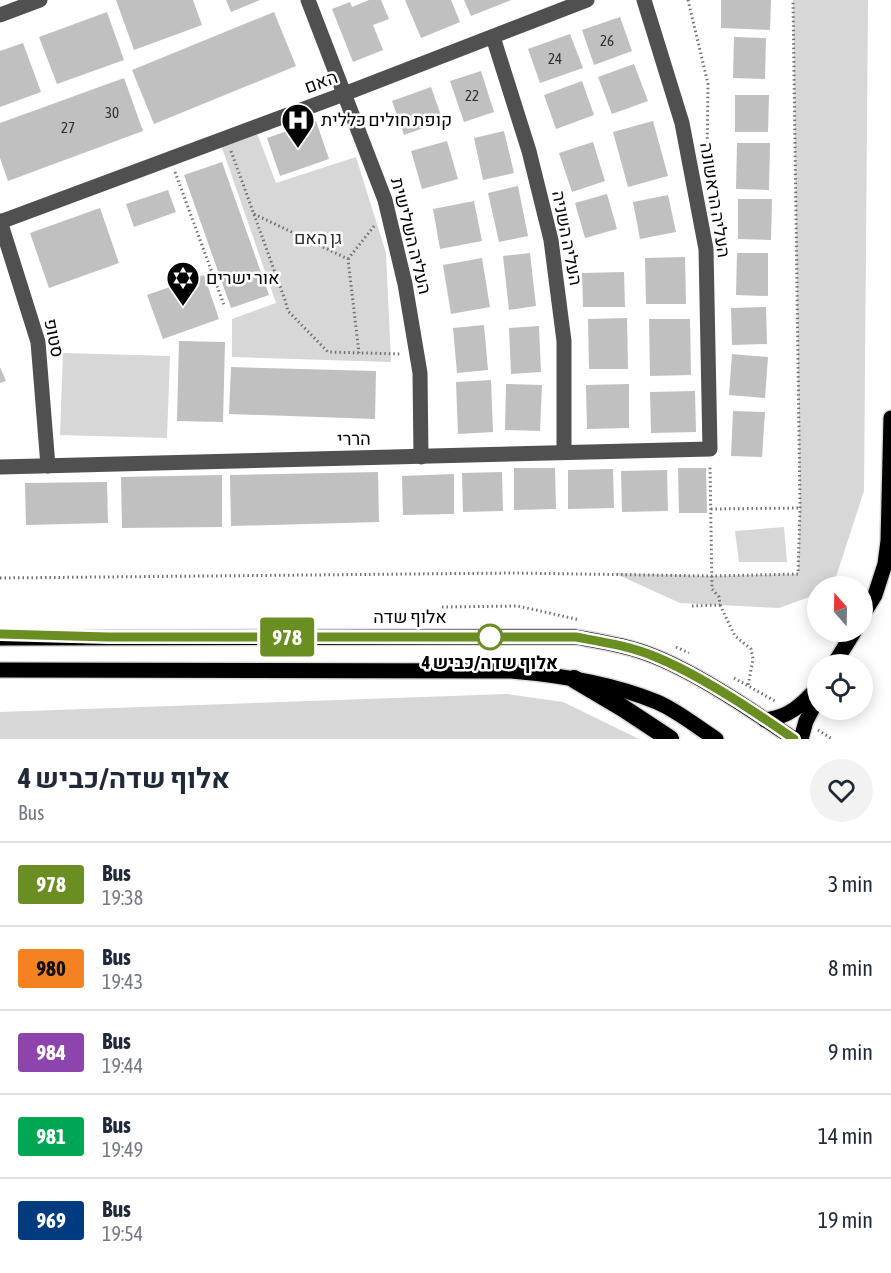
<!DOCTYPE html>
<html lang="en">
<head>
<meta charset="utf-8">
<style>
  body { margin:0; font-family:"Asap Condensed",Heebo,sans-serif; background:#f2f2f3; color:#1f2937; height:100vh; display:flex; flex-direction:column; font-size:22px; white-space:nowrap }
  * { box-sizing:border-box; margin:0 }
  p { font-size:20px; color:#747a83 }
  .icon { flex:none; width:33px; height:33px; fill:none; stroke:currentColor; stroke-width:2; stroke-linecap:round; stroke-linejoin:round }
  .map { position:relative; height:739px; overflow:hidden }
  .panel { display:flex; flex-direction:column; background:#fff; flex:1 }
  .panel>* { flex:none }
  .badge { padding:0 12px; border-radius:4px; font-size:21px; line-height:39px }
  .needle { width:39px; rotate:340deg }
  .controls { position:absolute; left:807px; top:576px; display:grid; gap:12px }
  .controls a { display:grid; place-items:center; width:66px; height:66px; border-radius:50%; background:#fff; box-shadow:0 3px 15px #0003; font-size:30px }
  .map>.badge { position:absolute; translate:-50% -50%; box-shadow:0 0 0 3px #fff }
  .round { display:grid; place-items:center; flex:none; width:63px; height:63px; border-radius:32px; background:#f2f2f3 }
  .summary { display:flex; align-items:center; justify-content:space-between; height:102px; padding:0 18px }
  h1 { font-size:28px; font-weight:700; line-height:45px }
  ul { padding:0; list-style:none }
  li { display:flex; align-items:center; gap:18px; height:84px; padding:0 18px; border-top:2px solid #e0e1e3 }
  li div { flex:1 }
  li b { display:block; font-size:22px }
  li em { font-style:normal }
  li .badge { min-width:66px; font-weight:700; text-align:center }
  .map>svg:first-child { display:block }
</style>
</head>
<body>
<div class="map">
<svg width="891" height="739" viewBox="0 0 891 739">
  <rect width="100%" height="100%" fill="#fff"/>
  <!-- green -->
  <g fill="#d7d7d7">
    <path d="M793,0H868L864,491L836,577L825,586H818L817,592L815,595L779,608L680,603L614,573L712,576L798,574L800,508Z"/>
    <path d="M257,133L276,183L356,157L386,253L391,362L232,357V319L276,303L221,145Z"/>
    <path d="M63,353L170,356L167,438L60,435Z"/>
    <path d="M784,527L787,562H739L735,531Z"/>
    <path d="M507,694L563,702L639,739H0V712Z"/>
  </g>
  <!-- building -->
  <g fill="#c0c0c0">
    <path d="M116,0H193L202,25L134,50Z"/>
    <path d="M226,0H260L231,12Z"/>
    <path d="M369,0H381L389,19L373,25L383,50L353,62L332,9L350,2L352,7Z"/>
    <path d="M405,0H451L460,22L421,38Z"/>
    <path d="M464,0H511L471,16Z"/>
    <path d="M721,0H771L770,30L721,28Z"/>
    <path d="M107,12L124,60L57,84L39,37Z"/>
    <path d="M274,12L296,66L154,124L132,70Z"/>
    <path d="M620,17L632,51L594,65L582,30Z"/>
    <path d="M570,34L583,68L540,83L528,49Z"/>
    <path d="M734,37L766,38L765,79L733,78Z"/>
    <path d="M23,43L41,92L0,107V51Z"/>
    <path d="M634,64L648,101L612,114L598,77Z"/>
    <path d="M481,71L494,112L464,122L450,81Z"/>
    <path d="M124,78L143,131L8,181L0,158V123Z"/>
    <path d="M582,81L594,115L556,129L544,95Z"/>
    <path d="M431,87L443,121L404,135L392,101Z"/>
    <path d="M735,95H769L768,132H735Z"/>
    <path d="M316,121L329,159L280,176L267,138Z"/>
    <path d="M653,121L668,176L628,187L613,132Z"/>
    <path d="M504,131L514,173L483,180L474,138Z"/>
    <path d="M447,141L458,179L422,189L411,151Z"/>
    <path d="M593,142L605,181L572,192L559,153Z"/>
    <path d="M737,143H770L769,190L736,189Z"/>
    <path d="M222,162L269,295L231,308L184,175Z"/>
    <path d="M518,186L528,236L499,242L488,193Z"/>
    <path d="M168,190L176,212L134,227L126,204Z"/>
    <path d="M607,194L617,229L585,238L575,203Z"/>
    <path d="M668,195L676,232L640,239L633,202Z"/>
    <path d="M738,199H772L771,240L738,239Z"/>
    <path d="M474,201L482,241L440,249L433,209Z"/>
    <path d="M100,208L119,263L49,288L30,233Z"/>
    <path d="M530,253L536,306L509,310L503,256Z"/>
    <path d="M737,253H768V296L736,295Z"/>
    <path d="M685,257L686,304H646L645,258Z"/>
    <path d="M482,258L490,307L451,314L443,265Z"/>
    <path d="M624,272L625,307H583L582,273Z"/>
    <path d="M204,275L219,319L163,339L147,295Z"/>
    <path d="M766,307L767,344L732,345L731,308Z"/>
    <path d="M627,318L628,369H589L588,319Z"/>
    <path d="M649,319H690L691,375L650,376Z"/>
    <path d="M484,325L488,370L457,373L453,328Z"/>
    <path d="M539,326L541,372L511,374L509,328Z"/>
    <path d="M179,341L225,342L223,422L177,421Z"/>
    <path d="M732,354L768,357L765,398L729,395Z"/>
    <path d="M0,367L6,381L0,383Z"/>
    <path d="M231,367L376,371L375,419L229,414Z"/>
    <path d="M491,380L493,432L458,434L456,382Z"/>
    <path d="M506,384L542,385L540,431L505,430Z"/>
    <path d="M629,384V428L587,429L586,385Z"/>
    <path d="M695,391L696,432L651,433L650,392Z"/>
    <path d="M733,411L765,412L762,457L731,456Z"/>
    <path d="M514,468H555L556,509L514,510Z"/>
    <path d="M678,468H706L707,513H679Z"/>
    <path d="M613,469L614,508L568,509V470Z"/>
    <path d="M667,470L668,511L622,512L621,471Z"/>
    <path d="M378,472L379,522L231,526L230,475Z"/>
    <path d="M502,472L503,511L463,512L462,473Z"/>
    <path d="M454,474V514L403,515L402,476Z"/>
    <path d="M222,475V527L122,528L121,477Z"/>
    <path d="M107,482L108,523L26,525L25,483Z"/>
  </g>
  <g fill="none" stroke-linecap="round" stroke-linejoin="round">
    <defs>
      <g id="major">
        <path d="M862,616L875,595L885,564L888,541L891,418"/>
        <path d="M0,638L576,637C603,642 630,646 656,657C700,675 753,711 794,739"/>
        <path d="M834,664L854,632"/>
        <path d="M0,670L511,671C560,675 611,683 657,702C678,711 697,727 716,739"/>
        <path d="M765,720C789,717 802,705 818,687"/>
        <path d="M801,739L806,721L818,698"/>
      </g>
      <path id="highway" d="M574,679L623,708L670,739"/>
    </defs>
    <!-- major casing -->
    <use href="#major" stroke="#dbdbdb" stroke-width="18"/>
    <!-- highway casing -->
    <use href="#highway" stroke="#dbdbdb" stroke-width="21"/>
    <!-- path -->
    <g stroke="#727272" stroke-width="3" stroke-dasharray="1.5 3" stroke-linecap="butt">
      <path d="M688,0L708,84L707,160"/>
      <path d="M231,151L285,300L288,311L328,352L400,354"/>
      <path d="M175,172L224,305"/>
      <path d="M254,214L348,259L359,353"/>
      <path d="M348,259L375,225"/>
      <path d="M711,509L800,508"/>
      <path d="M0,578L514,573L712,576L798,574L800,508L793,0"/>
      <path d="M720,605L735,636L751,649L753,659L748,686"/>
      <path d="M692,606L720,605L719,597L712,589L710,466"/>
      <path d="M442,607L518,606L580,620"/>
      <path d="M676,647L689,653"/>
      <path d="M734,678L775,701"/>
      <path d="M818,730L832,739"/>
    </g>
    <!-- minor -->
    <g stroke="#505050" stroke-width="15">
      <path d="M308,0L385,200L405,284L420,373L421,457"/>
      <path d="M0,15L40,0"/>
      <path d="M493,37L529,151L551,240L564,341V452"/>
      <path d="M0,221L38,342L48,466"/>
      <path d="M0,222L344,94L587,0"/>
      <path d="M0,467L710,449L706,249L682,123L644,0"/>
    </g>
    <!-- major -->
    <use href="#major" stroke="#000" stroke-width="15"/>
    <!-- highway -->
    <use href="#highway" stroke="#000" stroke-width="18"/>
  </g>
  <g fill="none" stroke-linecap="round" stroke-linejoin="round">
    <defs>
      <path id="line" d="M0,634L108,637H576C603,642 630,646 656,657C700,675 754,711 794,739"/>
    </defs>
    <!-- line casing -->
    <use href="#line" stroke="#fff" stroke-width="14"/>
    <!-- line -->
    <use href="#line" stroke="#6b8e23" stroke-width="9"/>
  </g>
  <!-- icons -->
  <defs>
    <symbol id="hospital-pin" viewBox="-11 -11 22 30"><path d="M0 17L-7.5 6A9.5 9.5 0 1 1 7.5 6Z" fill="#000" stroke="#fff"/><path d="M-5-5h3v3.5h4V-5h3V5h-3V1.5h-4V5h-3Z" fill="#fff"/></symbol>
    <symbol id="synagogue-pin" viewBox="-11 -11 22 30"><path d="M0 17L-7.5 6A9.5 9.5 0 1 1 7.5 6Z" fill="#000" stroke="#fff"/><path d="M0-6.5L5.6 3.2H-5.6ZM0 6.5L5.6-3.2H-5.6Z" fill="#fff"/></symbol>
  </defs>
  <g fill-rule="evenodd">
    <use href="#hospital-pin" x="279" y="101" width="38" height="52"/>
    <use href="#synagogue-pin" x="164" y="259" width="38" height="52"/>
  </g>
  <!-- markers -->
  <circle fill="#fff" stroke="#6b8e23" stroke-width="3" cx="490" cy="637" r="12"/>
  <g text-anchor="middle" stroke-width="5" stroke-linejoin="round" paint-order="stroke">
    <!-- number labels -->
    <g font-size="15" fill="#303030">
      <text x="607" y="46">26</text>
      <text x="555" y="64">24</text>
      <text x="472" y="101">22</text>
      <text x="112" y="118">30</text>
      <text x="68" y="133">27</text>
    </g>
    <!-- street labels -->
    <g font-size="18" fill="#000" stroke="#fff">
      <text transform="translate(321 82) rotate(-20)" y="6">האם</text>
      <text transform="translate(715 200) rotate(81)" y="6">העליה הראשונה</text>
      <text transform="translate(411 236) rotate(76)" y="6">העליה השלישית</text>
      <text transform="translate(567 238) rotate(79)" y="6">העליה השניה</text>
      <text transform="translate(54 338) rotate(79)" y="6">סטופ</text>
      <text transform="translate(354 439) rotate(-1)" y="6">הררי</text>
      <text x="410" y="623">אלוף שדה</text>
    </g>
    <!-- poi labels -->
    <g font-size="18" fill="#000" stroke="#fff" text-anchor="start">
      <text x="321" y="126">קופת חולים כללית</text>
      <text x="206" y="284">אור ישרים</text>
    </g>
    <!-- park labels -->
    <g font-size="18" fill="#2e2e2e" stroke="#fff">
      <text x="318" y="244">גן האם</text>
    </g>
    <!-- stop labels -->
    <g font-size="18" font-weight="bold" fill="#000" stroke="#fff">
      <text x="490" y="669">אלוף שדה/כביש 4</text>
    </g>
  </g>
</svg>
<div class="controls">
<a><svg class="needle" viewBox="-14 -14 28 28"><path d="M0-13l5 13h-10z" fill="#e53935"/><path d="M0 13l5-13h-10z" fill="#747a83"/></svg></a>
<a><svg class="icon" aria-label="locate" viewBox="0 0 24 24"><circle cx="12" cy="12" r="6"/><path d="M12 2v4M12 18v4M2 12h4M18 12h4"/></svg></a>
</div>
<b class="badge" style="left:287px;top:637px;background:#6b8e23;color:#fff">978</b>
</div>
<section class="panel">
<div class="summary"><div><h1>אלוף שדה/כביש 4</h1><p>Bus</p></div><a class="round"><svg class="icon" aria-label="heart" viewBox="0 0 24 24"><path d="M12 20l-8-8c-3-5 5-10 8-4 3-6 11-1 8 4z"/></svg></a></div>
<ul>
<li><span class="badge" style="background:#6b8e23;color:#fff">978</span><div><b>Bus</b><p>19:38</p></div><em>3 min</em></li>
<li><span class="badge" style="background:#f58220;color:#111">980</span><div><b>Bus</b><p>19:43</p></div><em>8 min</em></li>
<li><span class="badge" style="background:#8e44ad;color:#fff">984</span><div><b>Bus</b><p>19:44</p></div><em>9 min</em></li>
<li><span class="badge" style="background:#00a651;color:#fff">981</span><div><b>Bus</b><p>19:49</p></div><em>14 min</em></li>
<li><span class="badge" style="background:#003b80;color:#fff">969</span><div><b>Bus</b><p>19:54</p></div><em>19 min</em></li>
</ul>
</section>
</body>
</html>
